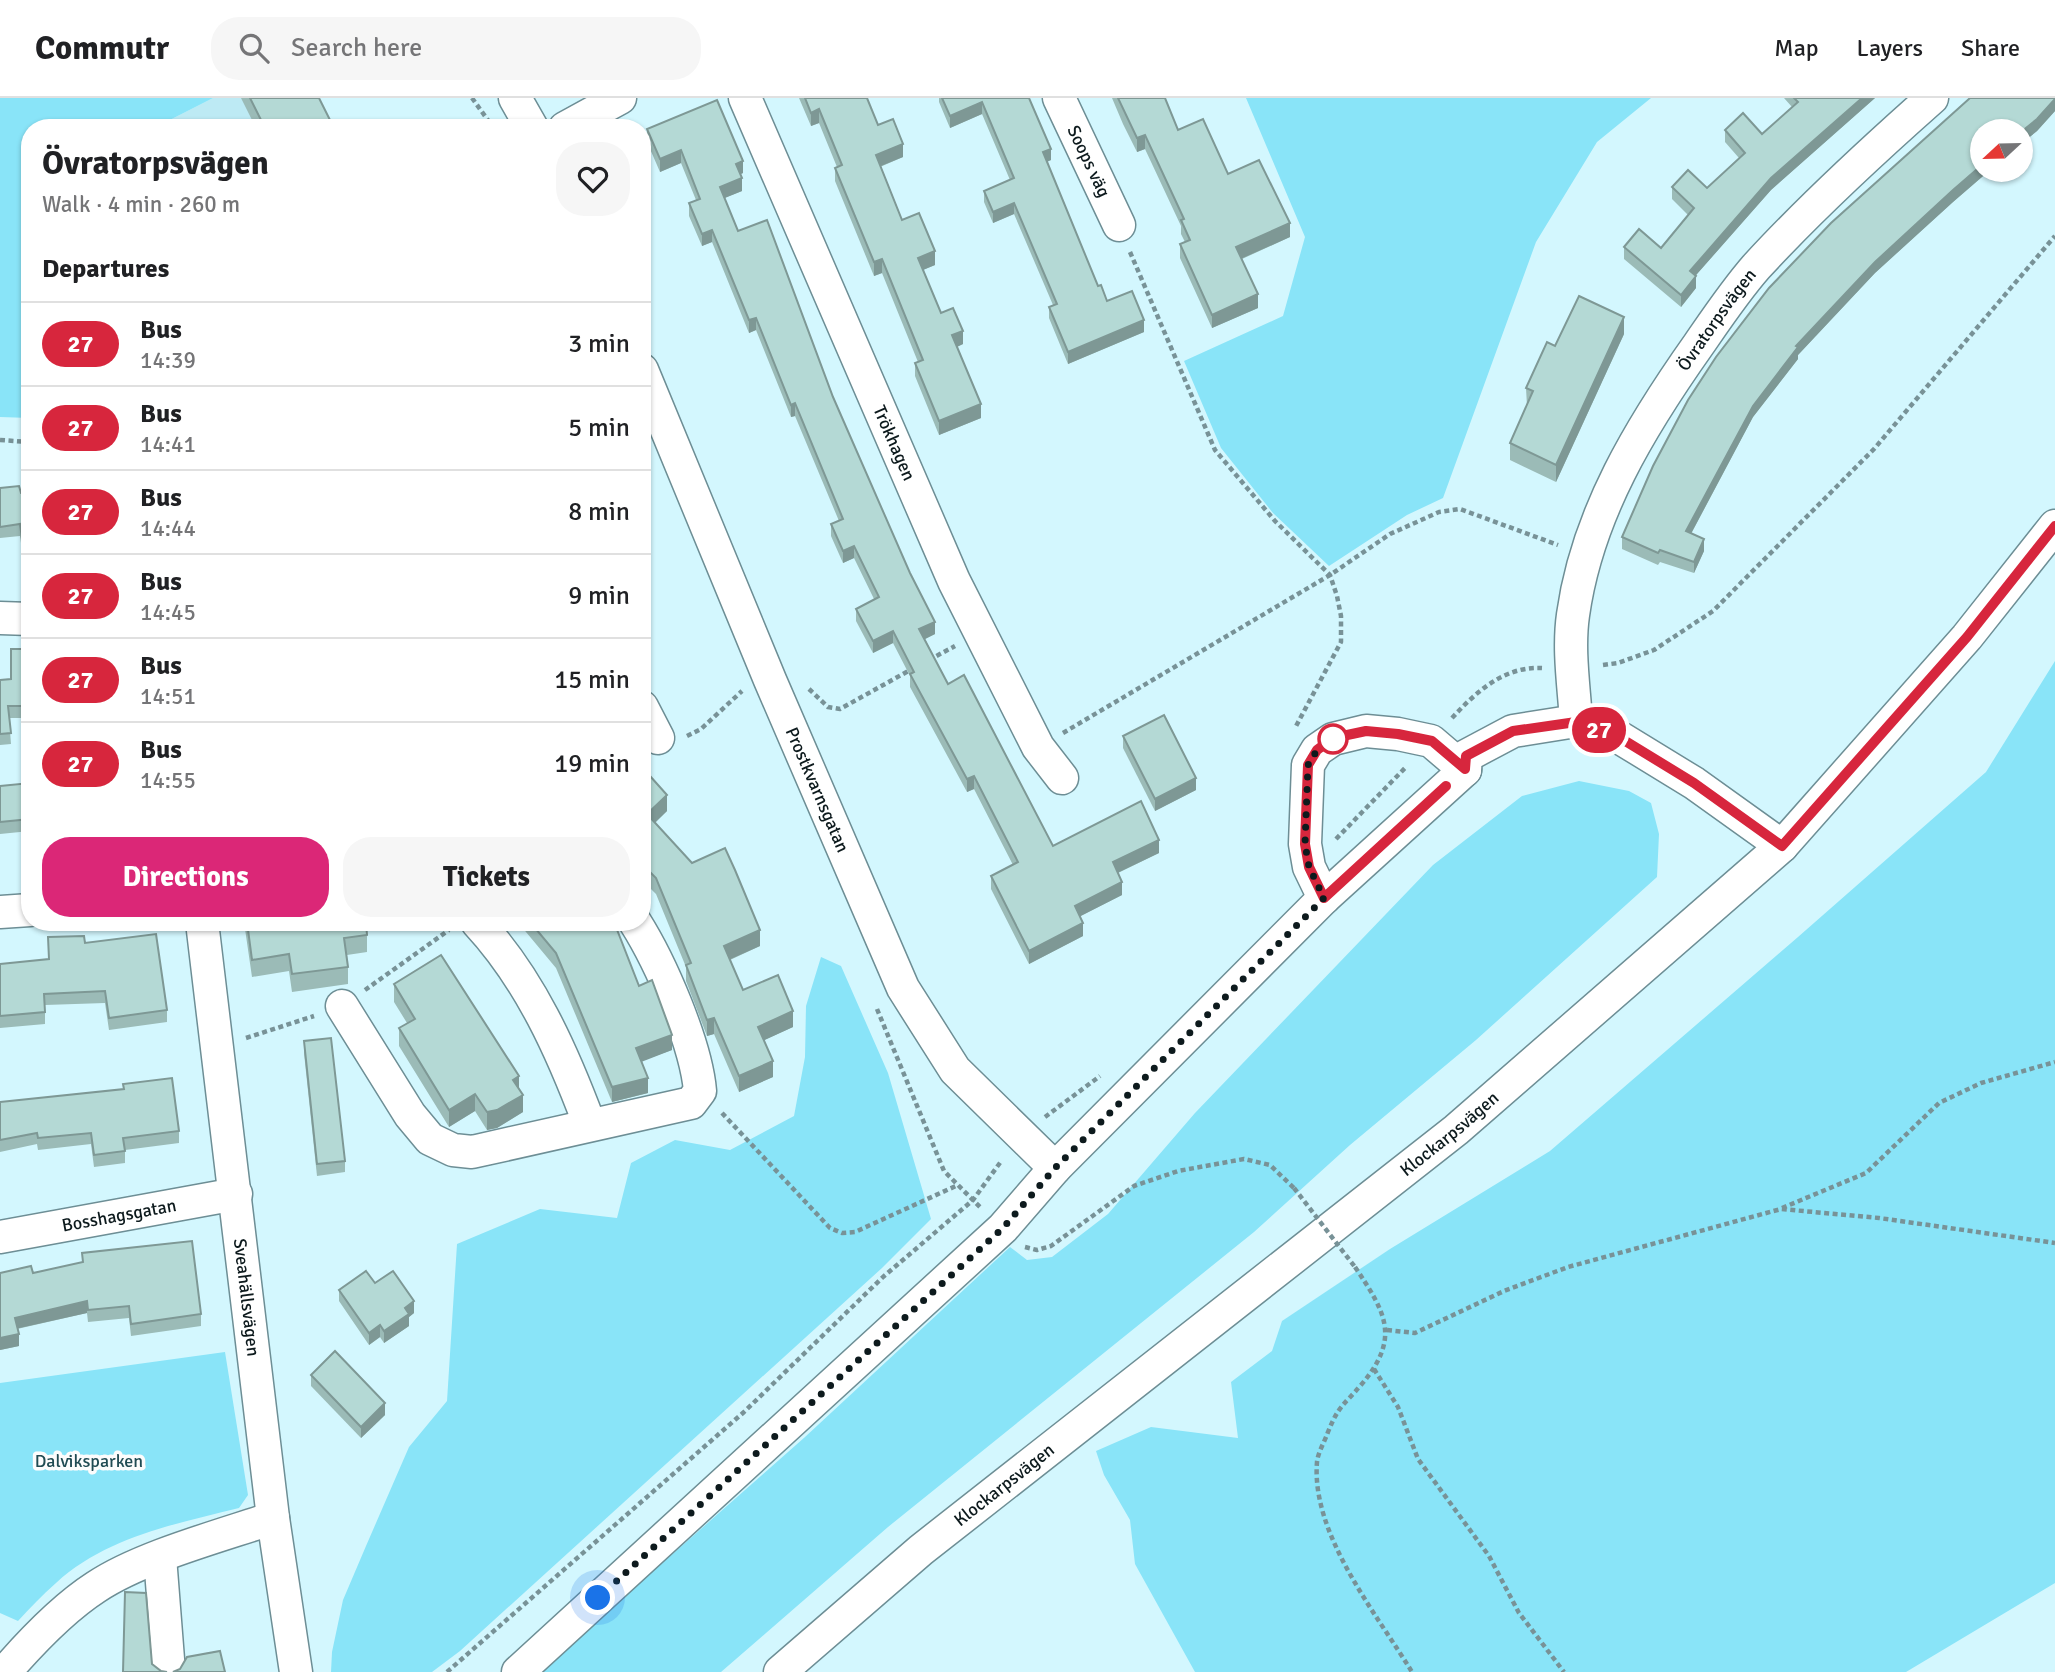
<!DOCTYPE html>
<html lang="en">
<head>
<meta charset="utf-8">
<style>
  body { margin:0; font-family:Signika,sans-serif; background:#f6f6f6; color:#202124; height:100vh; display:flex; flex-direction:column; font-size:26px; white-space:nowrap }
  * { box-sizing:border-box; margin:0 }
  p { font-size:23px; color:#757577 }
  .icon { flex:none; width:38px; height:38px; fill:none; stroke:currentColor; stroke-width:2; stroke-linecap:round; stroke-linejoin:round }
  .map { position:relative; flex:1; overflow:hidden }
  .side { position:absolute; left:21px; top:21px; width:630px; height:812px; display:flex; flex-direction:column; background:#fff; border-radius:28px; box-shadow:0 2px 5px #0004 }
  .side>* { flex:none }
  .badge { padding:0 14px; border-radius:23px; font-size:24px; line-height:46px }
  .needle { width:46px; rotate:248deg }
  .fabs { position:absolute; left:1970px; top:21px; display:grid; gap:14px }
  .fabs a { display:grid; place-items:center; width:63px; height:63px; border-radius:50%; background:#fff; box-shadow:0 2px 5px #0004; font-size:35px }
  .you { position:absolute; width:35px; height:35px; margin:-18px; border:5px solid #fff; border-radius:50%; background:#1a73e8; box-shadow:0 0 0 10px #1a73e833 }
  .map>.badge { position:absolute; translate:-50% -50%; box-shadow:0 0 0 4px #fff }
  h2 { padding:0 21px; font-size:26px; line-height:63px }
  .round { display:grid; place-items:center; flex:none; width:74px; height:74px; border-radius:28px; background:#f6f6f6 }
  .overview { display:flex; align-items:center; justify-content:space-between; height:119px; padding:0 21px }
  h1 { font-size:33px; font-weight:700; line-height:52px }
  .action { display:flex; gap:14px; margin-top:auto; padding:14px 21px }
  .action a { flex:1; height:80px; border-radius:28px; background:#db2777; color:#fff; font-size:28px; font-weight:700; line-height:80px; text-align:center }
  .action a+a { background:#f6f6f6; color:#202124 }
  ul { padding:0; list-style:none }
  li { display:flex; align-items:center; gap:21px; height:84px; padding:0 21px; border-top:2px solid #e0e0e0 }
  li div { flex:1 }
  li b { display:block; font-size:26px }
  li em { font-style:normal }
  li .badge { min-width:77px; font-weight:700; text-align:center }
  header { display:flex; align-items:center; gap:42px; box-sizing:border-box; height:98px; padding:0 35px; background:#fff; border-bottom:2px solid #e0e0e0 }
  header strong { font-size:33px }
  nav { display:flex; gap:38px; margin-inline-start:auto; font-size:24px }
  .search { width:490px; height:63px; background:#f6f6f6; display:flex; align-items:center; gap:18px; box-sizing:border-box; padding:0 24px; border-radius:28px; color:#757577; font-size:26px }
  .map>svg:first-child { display:block }
</style>
</head>
<body>
<header>
<strong>Commutr</strong>
<div class="search"><svg class="icon" aria-label="search" viewBox="0 0 24 24"><circle cx="10" cy="10" r="6"/><path d="M15 15l6 6"/></svg>Search here</div>
<nav><a>Map</a><a>Layers</a><a>Share</a></nav>
</header>
<div class="map">
<svg width="2055" height="1574" viewBox="0 0 2055 1574">
  <rect width="100%" height="100%" fill="#d3f7fe"/>
  <!-- built -->
  <path fill="#bdeaf4" d="M213,0H317L332,30H154Z"/>
  <!-- green -->
  <g fill="#89e4f8">
    <path d="M0,0H213L154,30H30V320L0,319Z"/>
    <path d="M1246,0H1651L1597,44L1536,144L1443,400L1407,417L1329,468L1273,415L1221,350L1184,263L1283,218L1305,139Z"/>
    <path d="M2055,563V1485L1906,1574H1195L1135,1466L1130,1422L1104,1377L1096,1353L1151,1329L1238,1340L1231,1284L1272,1253L1282,1223L1390,1151L1550,1053L1798,839L1986,674Z"/>
    <path d="M1579,683L1629,693L1651,705L1659,736L1657,779L1476,942L1350,1047L1254,1134L888,1429L721,1574H539L805,1339L1010,1149L1027,1162L1052,1159L1108,1116L1195,1015L1433,767L1522,698Z"/>
    <path d="M821,859L841,868L888,975L931,1121L882,1170L460,1553L432,1574H331L332,1554L343,1502L366,1448L409,1349L447,1303L457,1146L540,1111L617,1120L631,1065L675,1042L730,1052L794,1018L805,959L806,908Z"/>
    <path d="M225,1254L248,1397L239,1410C175,1426 106,1439 56,1485C42,1497 30,1510 18,1523L0,1515V1285Z"/>
  </g>
  <g fill="none" stroke-linecap="round" stroke-linejoin="round">
    <defs>
      <g id="minor">
        <path d="M515,0L532,30"/>
        <path id="s1" d="M745,0L954,483L1038,649L1062,680"/>
        <path id="s2" d="M1059,0L1119,127"/>
        <path d="M565,30L620,0"/>
        <path id="s3" d="M642,272L770,582L903,890L955,972L1055,1070"/>
        <path d="M0,520L30,521"/>
        <path d="M642,609L658,640"/>
        <path id="s4" d="M1576,623C1574,589 1568,552 1573,517C1587,416 1641,328 1699,246C1717,220 1735,193 1756,169C1811,109 1871,54 1932,0"/>
        <path d="M1324,800L1309,769L1305,746L1308,667L1317,652L1333,641L1366,633L1398,636L1431,643L1465,672"/>
        <path d="M0,814L30,812"/>
        <path id="s5" d="M202,824L273,1420L296,1574"/>
        <path d="M477,824C530,881 562,953 589,1025"/>
        <path d="M342,908L410,1017L430,1041L453,1052L472,1054L691,1005L700,993C696,946 661,865 635,824"/>
        <path id="s6" d="M0,1139L236,1096"/>
        <path d="M160,1459L169,1574"/>
        <path d="M5,1574C31,1544 62,1511 96,1489C141,1459 220,1438 273,1420"/>
        <path d="M518,1574L1003,1130L1055,1070L1324,800L1465,672L1466,658L1513,633L1576,623L1622,641L1694,685L1782,748"/>
        <path id="s7" d="M780,1574L921,1452L1456,1032L1782,748L1967,539L2055,428"/>
      </g>
    </defs>
    <!-- minor casing -->
    <use href="#minor" stroke="#6d8e95" stroke-width="35"/>
    <!-- path -->
    <g stroke="#789297" stroke-width="4.5" stroke-dasharray="5 3.5" stroke-linecap="butt">
      <path d="M472,0L490,25"/>
      <path d="M1130,154L1215,352L1275,423L1330,477L1337,498L1341,518V544L1295,630"/>
      <path d="M0,342L30,344"/>
      <path d="M929,562L955,548"/>
      <path d="M1603,567L1618,565L1654,552L1713,513L1874,351L2055,138"/>
      <path d="M809,591L828,609L840,611L912,571"/>
      <path d="M1452,620C1476,594 1504,568 1542,570"/>
      <path d="M1063,635L1330,477L1390,436L1439,414L1460,411L1558,447"/>
      <path d="M687,638L701,631L742,593"/>
      <path d="M1336,741L1405,670"/>
      <path d="M365,892L449,832"/>
      <path d="M877,911L944,1073L980,1109"/>
      <path d="M246,940L314,918"/>
      <path d="M722,1015L830,1130L842,1135L855,1134L958,1087"/>
      <path d="M1045,1019L1100,978"/>
      <path d="M1782,1110L1866,1075L1939,1005L1981,985L2055,964"/>
      <path d="M1025,1149L1037,1152L1051,1148L1134,1088L1178,1073L1244,1061L1270,1067L1294,1090"/>
      <path d="M1355,1169C1386,1215 1401,1240 1361,1287C1343,1308 1339,1307 1328,1334C1325,1343 1318,1354 1317,1364C1311,1436 1376,1515 1412,1574"/>
      <path d="M1387,1232L1415,1235L1504,1193L1568,1169L1781,1111L1879,1120L2055,1145"/>
      <path d="M1374,1271L1398,1309L1418,1361L1489,1458L1519,1515L1564,1574"/>
      <path d="M447,1574L744,1314L883,1179L973,1102L1002,1062"/>
    </g>
    <!-- minor -->
    <use href="#minor" stroke="#fff" stroke-width="32"/>
    <!-- path-bridge -->
    <path stroke="#789297" stroke-width="4.5" stroke-dasharray="5 3.5" stroke-linecap="butt" d="M1294,1090L1355,1169"/>
  </g>
  <!-- wall -->
  <g fill="#9bbbb7">
    <path d="M241,0H319L334,30H256Z"/>
    <path d="M799,0H867L878,27L903,59L880,69L902,122L935,167L923,172L941,215L963,246L957,249L981,320L939,337L915,278V265L918,264L882,175L874,178L835,83V70L837,69L819,25L811,28Z"/>
    <path d="M939,0H1029L1051,62L1047,64L1098,188L1107,203L1144,234L1068,266L1049,220V209L1053,207L1014,116L993,125L984,104V93L1010,82L982,16L950,30L939,4Z"/>
    <path d="M1112,0H1165L1178,32L1228,76L1290,139L1242,161L1258,210L1212,230L1180,160V146L1185,144L1181,136V128L1145,51L1137,54L1123,26Z"/>
    <path d="M1784,0H1875L1771,92L1695,178L1696,190L1681,209L1624,161V149L1661,150L1688,117L1672,101V89L1707,90L1739,60L1725,44V32L1762,36L1792,9Z"/>
    <path d="M2055,0V13L2037,33L2021,46V33L1983,72H1990L1953,104L1875,175L1798,257V261L1753,319L1691,436L1704,453L1694,475L1660,464L1658,467L1622,451V439L1769,190Z"/>
    <path d="M647,31L743,75L741,76L742,93L724,100L738,133L833,299L935,536L925,541L948,586L1053,748L1159,755L1118,775L1122,797L1080,818L1083,838L1029,866L991,791V778L1013,767L974,691L967,694L910,589V578L893,545L873,555L856,523V511L874,501L854,460L843,465L831,438V426L839,423L795,318L791,319L756,232L749,235L712,144L702,148L689,118V105L696,102L681,65L660,74L647,44Z"/>
    <path d="M1624,236L1556,384L1510,362V345L1527,308L1526,290L1555,248Z"/>
    <path d="M0,390L21,395L30,394V466H24L20,438L0,440Z"/>
    <path d="M30,551V620H9L11,646L0,647V582L11,581Z"/>
    <path d="M1123,638L1196,692L1155,713L1123,650Z"/>
    <path d="M30,685V733L0,736V688Z"/>
    <path d="M642,685L667,713L655,725L760,848L730,862L743,892L793,929L764,942L773,979L739,994L714,936L707,938L686,883V869L656,796L642,782Z"/>
    <path d="M244,824H366L367,837V854L347,857L348,869V886L292,894L289,873L252,879Z"/>
    <path d="M521,824H614L639,888L672,952L641,963L648,995L612,1004L556,870L521,828Z"/>
    <path d="M85,845L167,912V924L109,932L105,905L45,907V926L0,930V866L48,861Z"/>
    <path d="M394,886L519,991L523,1014L497,1030L487,1032L475,1013L449,1029L399,948V930L407,925L394,904Z"/>
    <path d="M304,943L345,1063V1074L317,1078L304,955Z"/>
    <path d="M123,986L179,1033V1045L125,1052V1065L94,1069L91,1046L38,1052L37,1046L0,1054V1004L123,991Z"/>
    <path d="M82,1155L201,1216V1228L131,1238L129,1220L88,1224L87,1215L17,1231L19,1248L0,1252L33,1175L82,1164Z"/>
    <path d="M375,1185L414,1215L409,1219V1228L384,1245L380,1239L369,1247L339,1203V1192Z"/>
    <path d="M311,1277L385,1317L361,1340L311,1288Z"/>
  </g>
  <!-- shaded-wall -->
  <g fill="#7e9895">
    <path d="M1862,0H1875L1771,92L1690,184V173L1771,80Z"/>
    <path d="M2055,1V13L2037,33L2021,46V34Z"/>
    <path d="M982,4V16L950,30V18Z"/>
    <path d="M819,11V25L811,28V15Z"/>
    <path d="M1145,37V51L1137,54V40Z"/>
    <path d="M903,46V59L876,70V57Z"/>
    <path d="M1051,51V62L1043,65V54Z"/>
    <path d="M681,52V65L660,74V61Z"/>
    <path d="M743,63V75L736,78V66Z"/>
    <path d="M1983,66V72H1990L1953,104L1875,175L1798,257V261L1753,319L1686,445V433L1753,308L1796,248L1875,164L1953,92Z"/>
    <path d="M742,80V93L720,102V89Z"/>
    <path d="M1014,105V116L993,125V114Z"/>
    <path d="M1290,125V139L1236,163V149Z"/>
    <path d="M712,132V144L702,148V136Z"/>
    <path d="M935,153V167L918,174V160Z"/>
    <path d="M882,161V175L874,178V164Z"/>
    <path d="M1696,178V190L1681,209V197Z"/>
    <path d="M1258,196V210L1212,230V217Z"/>
    <path d="M1624,219V236L1556,384V367Z"/>
    <path d="M756,220V232L749,235V222Z"/>
    <path d="M1144,222V234L1068,266V254Z"/>
    <path d="M963,233V246L952,251V237Z"/>
    <path d="M795,305V318L791,319V307Z"/>
    <path d="M981,306V320L939,337V323Z"/>
    <path d="M1704,441V453L1694,475V464Z"/>
    <path d="M854,448V460L843,465V453Z"/>
    <path d="M935,524V536L919,544V531Z"/>
    <path d="M893,533V545L873,555V543Z"/>
    <path d="M974,678V691L967,694V681Z"/>
    <path d="M1196,680V692L1155,713V701Z"/>
    <path d="M667,697V713L647,732V716Z"/>
    <path d="M1159,742V755L1113,777V764Z"/>
    <path d="M1122,784V797L1075,821V808Z"/>
    <path d="M1083,825V838L1029,866V853Z"/>
    <path d="M760,832V848L724,864V848Z"/>
    <path d="M793,913V929L758,945V929Z"/>
    <path d="M714,920V936L707,938V922Z"/>
    <path d="M672,937V952L636,966V950Z"/>
    <path d="M773,963V979L739,994V978Z"/>
    <path d="M519,978V996L513,982Z"/>
    <path d="M648,980V995L612,1004V989Z"/>
    <path d="M475,996V1013L449,1029V1012Z"/>
    <path d="M523,997V1014L497,1030L487,1032V1014Z"/>
    <path d="M87,1203V1215L15,1231V1220Z"/>
    <path d="M414,1203V1215L409,1219V1228L384,1245V1233L405,1210Z"/>
    <path d="M380,1227V1239L369,1247V1235Z"/>
    <path d="M19,1236V1248L0,1252V1240Z"/>
    <path d="M385,1305V1317L361,1340V1329Z"/>
  </g>
  <!-- building -->
  <g fill="#b4d9d5" stroke="#7e9895" stroke-width="2">
    <path d="M250,0H319L334,30H265Z"/>
    <path d="M805,0H867L878,27L893,21L903,46L876,57L902,122L919,115L935,153L918,160L941,215L953,210L963,233L952,237L981,306L939,323L915,265L923,262L882,161L874,164L835,70L842,67L819,11L811,15Z"/>
    <path d="M942,0H1029L1051,51L1043,54L1098,188L1101,187L1107,203L1132,193L1144,222L1068,254L1049,209L1057,206L1014,105L993,114L984,93L1014,80L982,4L950,18Z"/>
    <path d="M1118,0H1165L1178,32L1203,21L1228,76L1259,62L1290,125L1236,149L1258,196L1212,217L1180,146L1190,142L1181,122L1184,121L1145,37L1137,40Z"/>
    <path d="M1794,0H1862L1771,80L1690,173L1696,178L1681,197L1624,149L1639,131L1661,150L1694,110L1672,89L1688,72L1707,90L1745,55L1725,32L1743,15L1762,36L1798,4Z"/>
    <path d="M1970,0H2055V1L2037,21L2021,34L1983,33V66L1953,92L1875,164L1796,248L1798,249L1753,308L1686,433L1704,441L1694,464L1660,452L1658,455L1622,439L1653,368L1688,302L1716,259L1769,190L1831,125Z"/>
    <path d="M717,2L743,63L736,66L742,80L720,89L738,133L767,122L833,299L910,475L935,524L919,531L948,586L964,577L1053,748L1141,703L1159,742L1113,764L1122,784L1075,808L1083,825L1029,853L991,778L1018,764L974,678L967,681L910,576L914,574L893,533L873,543L856,511L879,499L854,448L843,453L831,426L843,421L795,305L791,307L756,220L749,222L712,132L702,136L689,105L700,101L681,52L660,61L647,31Z"/>
    <path d="M1579,198L1624,219L1556,367L1510,345L1533,293L1526,290L1547,244L1555,248Z"/>
    <path d="M19,388L21,395L30,394V454L24,455L20,426L0,429V390Z"/>
    <path d="M11,551H30V608H8L11,635L0,636V582L11,581Z"/>
    <path d="M1164,617L1196,680L1155,701L1123,638Z"/>
    <path d="M650,678L667,697L647,716L692,765L725,750L735,772L760,832L724,848L743,892L778,877L793,913L758,929L773,963L739,978L714,920L707,922L686,867L691,865L656,780L642,766V685Z"/>
    <path d="M30,685V721L0,724V688Z"/>
    <path d="M247,824H366L367,837L344,840L348,869L292,876L289,856L252,862Z"/>
    <path d="M530,824H614L639,888L652,882L672,937L636,950L648,980L612,989L556,855Z"/>
    <path d="M156,836L167,912L109,920L105,893L44,896L45,914L0,918V866L49,861L48,839L84,838L85,845Z"/>
    <path d="M441,857L519,978L513,982L523,997L497,1012L487,1014L475,996L449,1012L399,930L415,921L394,886Z"/>
    <path d="M331,940L345,1063L317,1066L304,943Z"/>
    <path d="M172,980L179,1033L123,1040L125,1053L94,1057L91,1035L38,1040L37,1035L0,1042V1004L124,991L123,986Z"/>
    <path d="M192,1143L201,1216L131,1226L129,1208L88,1212L87,1203L15,1220L19,1236L0,1240V1175L31,1168L33,1175L83,1164L82,1155Z"/>
    <path d="M366,1173L375,1185L393,1173L414,1203L405,1210L409,1216L384,1233L380,1227L369,1235L339,1192Z"/>
    <path d="M335,1253L385,1305L361,1329L311,1277Z"/>
    <path d="M125,1494L146,1495L152,1566L161,1573L167,1574H123Z"/>
    <path d="M220,1553L225,1574H173L180,1571L187,1559Z"/>
  </g>
  <g fill="none" stroke-linecap="round" stroke-linejoin="round">
    <defs>
      <path id="line" d="M1446,688L1324,800L1309,769L1305,746L1308,667L1317,652L1333,640L1366,633L1398,636L1432,643L1465,671L1466,658L1513,633L1576,624L1622,641L1694,685L1782,748L1967,539L2055,428"/>
    </defs>
    <!-- line casing -->
    <use href="#line" stroke="#fff" stroke-width="16"/>
    <!-- line -->
    <use href="#line" stroke="#d7263d" stroke-width="10"/>
    <!-- walk -->
    <path stroke="#0d1a1d" stroke-width="7" stroke-dasharray="0 12.6" d="M598,1500L1003,1130L1055,1070L1324,800L1309,769L1305,746L1308,667L1317,652L1333,641"/>
  </g>
  <!-- markers -->
  <circle fill="#fff" stroke="#d7263d" stroke-width="3.5" cx="1333" cy="641" r="14"/>
  <g text-anchor="middle" stroke-width="7" stroke-linejoin="round" paint-order="stroke">
    <!-- street labels -->
    <g font-size="18" fill="#0d1a1d" stroke="#fcfcfc">
      <text dy="6" stroke="none"><textPath href="#s2" startOffset="70">Soops väg</textPath></text>
      <text dy="6" stroke="none"><textPath href="#s4" startOffset="438">Övratorpsvägen</textPath></text>
      <text dy="6" stroke="none"><textPath href="#s1" startOffset="376">Trökhagen</textPath></text>
      <text dy="6" stroke="none"><textPath href="#s3" startOffset="455">Prostkvarnsgatan</textPath></text>
      <text dy="6" stroke="none"><textPath href="#s7" startOffset="859">Klockarpsvägen</textPath></text>
      <text dy="6" stroke="none"><textPath href="#s6" startOffset="121">Bosshagsgatan</textPath></text>
      <text dy="6" stroke="none"><textPath href="#s5" startOffset="378">Sveahällsvägen</textPath></text>
      <text dy="6" stroke="none"><textPath href="#s7" startOffset="292">Klockarpsvägen</textPath></text>
    </g>
    <!-- park labels -->
    <g font-size="18" fill="#204b53" stroke="#fcfcfc">
      <text x="89" y="1369">Dalviksparken</text>
    </g>
  </g>
</svg>
<div class="fabs">
<a><svg class="needle" viewBox="-14 -14 28 28"><path d="M0-13l5 13h-10z" fill="#e53935"/><path d="M0 13l5-13h-10z" fill="#757577"/></svg></a>
</div>
<div class="you" style="left:598px;top:1500px"></div>
<b class="badge" style="left:1599px;top:632px;background:#d7263d;color:#fff">27</b>
<section class="side">
<div class="overview"><div><h1>Övratorpsvägen</h1><p>Walk · 4 min · 260 m</p></div><a class="round"><svg class="icon" aria-label="heart" viewBox="0 0 24 24"><path d="M12 20l-8-8c-3-5 5-10 8-4 3-6 11-1 8 4z"/></svg></a></div>
<h2>Departures</h2>
<ul>
<li><span class="badge" style="background:#d7263d;color:#fff">27</span><div><b>Bus</b><p>14:39</p></div><em>3 min</em></li>
<li><span class="badge" style="background:#d7263d;color:#fff">27</span><div><b>Bus</b><p>14:41</p></div><em>5 min</em></li>
<li><span class="badge" style="background:#d7263d;color:#fff">27</span><div><b>Bus</b><p>14:44</p></div><em>8 min</em></li>
<li><span class="badge" style="background:#d7263d;color:#fff">27</span><div><b>Bus</b><p>14:45</p></div><em>9 min</em></li>
<li><span class="badge" style="background:#d7263d;color:#fff">27</span><div><b>Bus</b><p>14:51</p></div><em>15 min</em></li>
<li><span class="badge" style="background:#d7263d;color:#fff">27</span><div><b>Bus</b><p>14:55</p></div><em>19 min</em></li>
</ul>
<div class="action"><a>Directions</a><a>Tickets</a></div>
</section>
</div>
</body>
</html>
